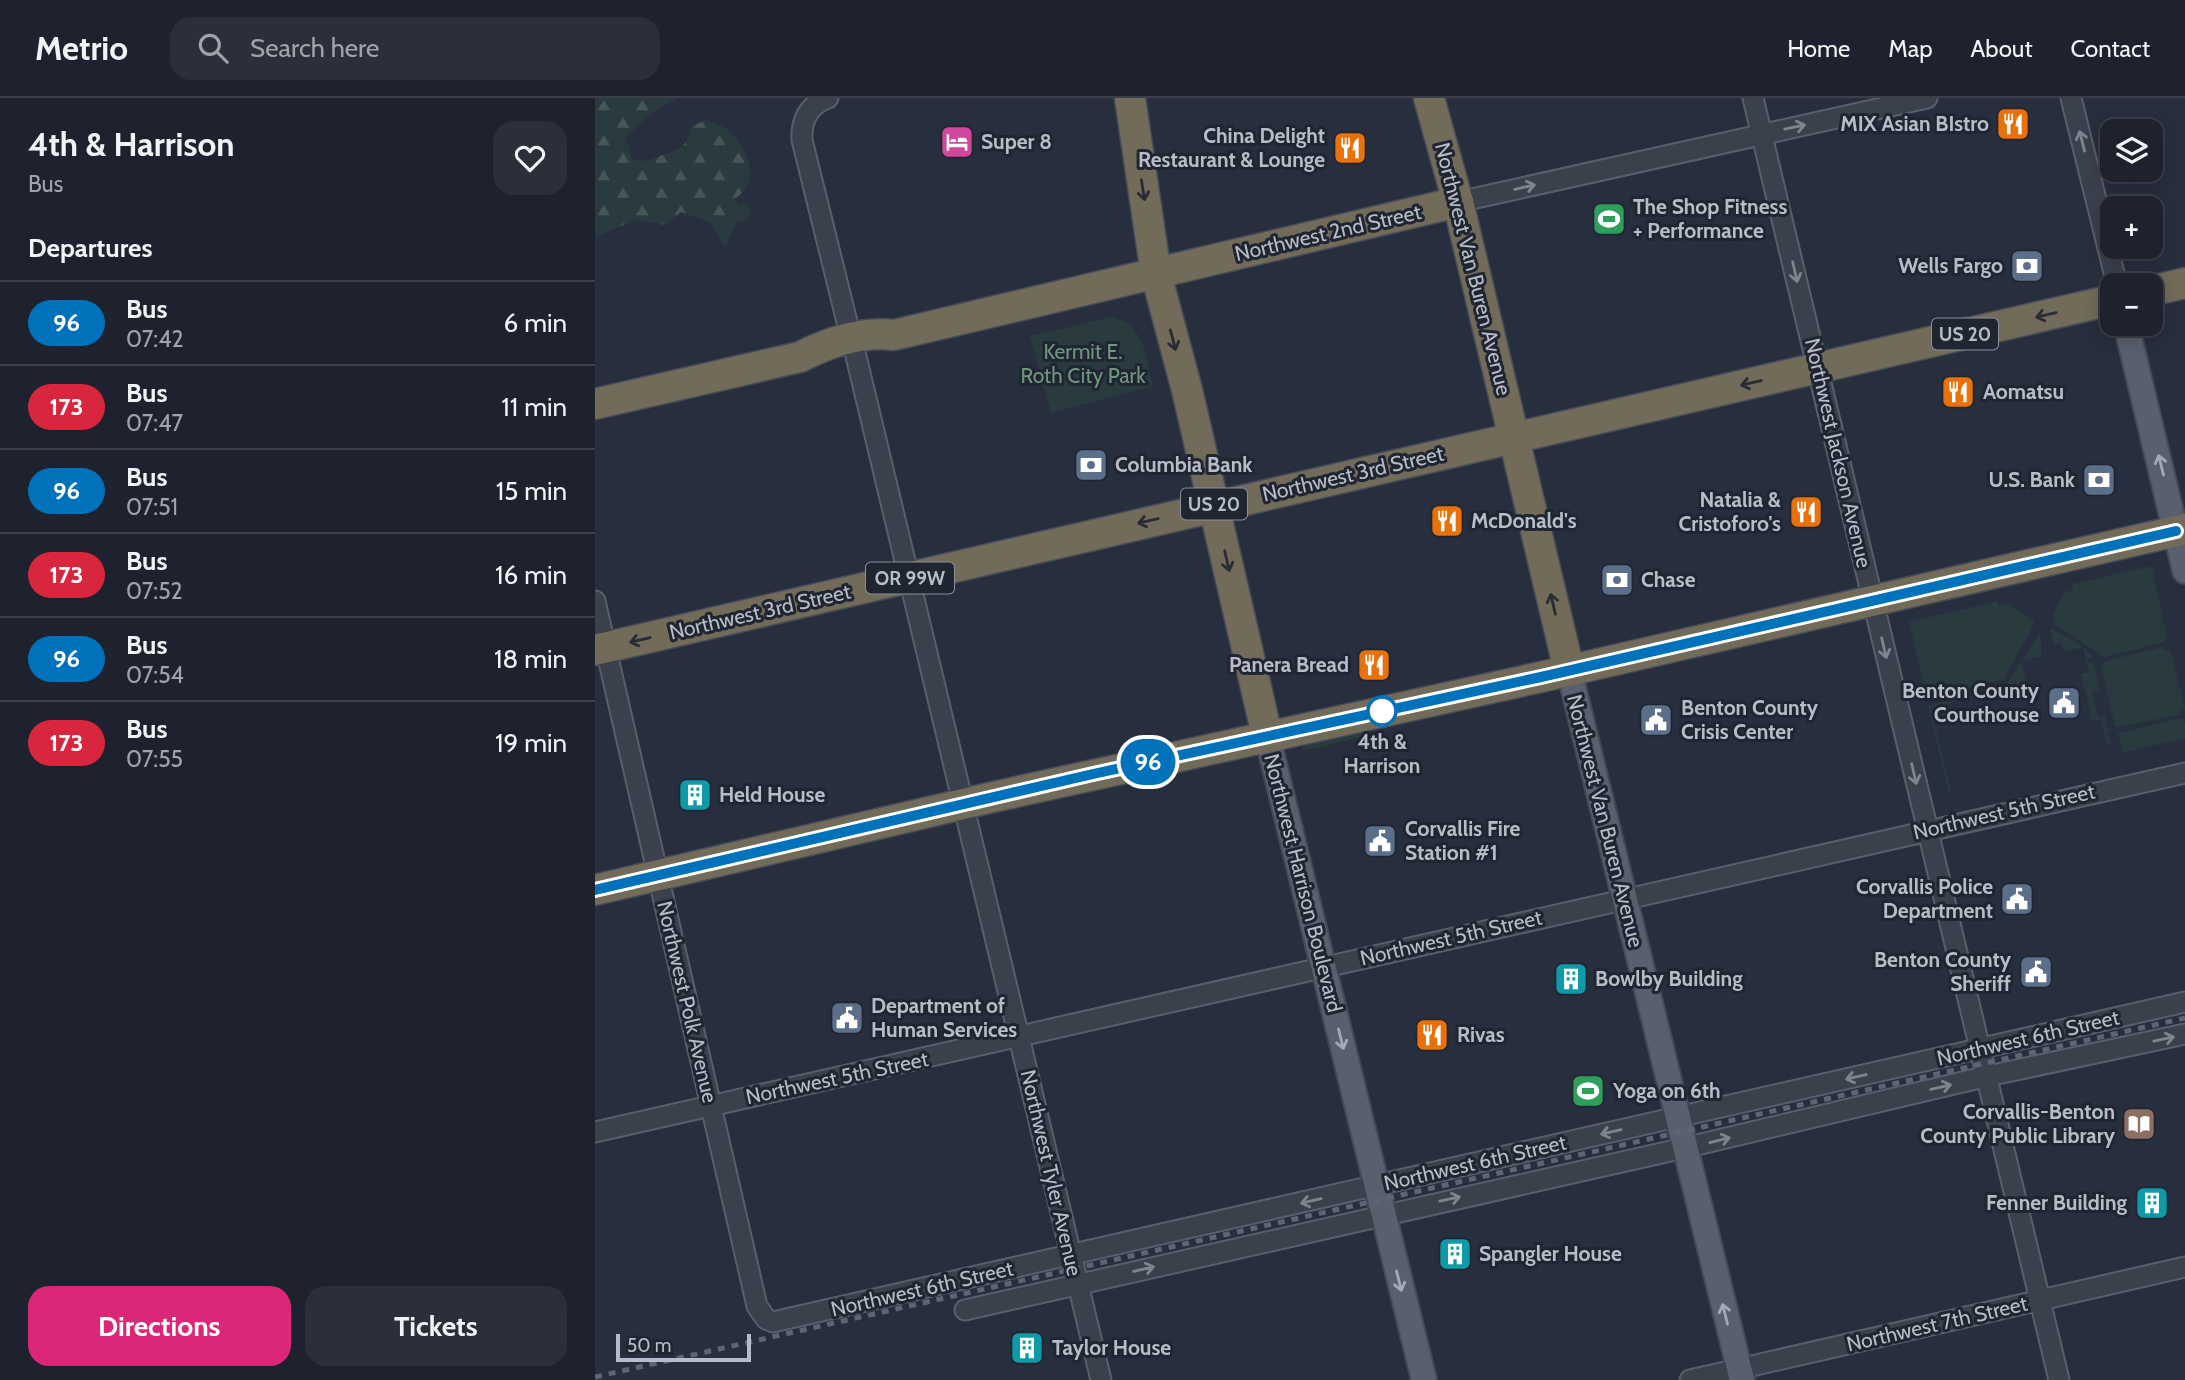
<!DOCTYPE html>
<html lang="en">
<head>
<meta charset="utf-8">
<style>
  body { margin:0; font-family:Cabin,sans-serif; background:#2a2f3a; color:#f1f3f6; height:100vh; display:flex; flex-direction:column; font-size:26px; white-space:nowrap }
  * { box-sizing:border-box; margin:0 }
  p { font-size:23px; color:#a0a4aa }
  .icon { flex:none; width:38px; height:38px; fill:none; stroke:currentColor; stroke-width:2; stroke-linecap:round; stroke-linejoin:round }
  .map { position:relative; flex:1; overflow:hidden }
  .drawer { display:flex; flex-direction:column; background:#1d222e; width:595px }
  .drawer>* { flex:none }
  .badge { padding:0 14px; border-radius:23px; font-size:24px; line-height:46px }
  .tools { position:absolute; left:1505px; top:21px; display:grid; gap:14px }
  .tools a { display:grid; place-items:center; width:63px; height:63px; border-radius:14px; background:#1d222e; box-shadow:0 4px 18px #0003,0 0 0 2px #3b3f4a; font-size:35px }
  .scale { position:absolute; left:21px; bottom:18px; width:135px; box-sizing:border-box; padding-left:7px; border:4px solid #b7bcc8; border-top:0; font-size:19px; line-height:24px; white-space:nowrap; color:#b7bcc8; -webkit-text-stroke:5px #202532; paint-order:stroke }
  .map>.badge { position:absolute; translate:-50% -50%; box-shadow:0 0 0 4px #fff }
  h2 { padding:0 28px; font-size:26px; line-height:63px }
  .round { display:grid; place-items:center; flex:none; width:74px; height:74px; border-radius:21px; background:#2a2f3a }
  .head { display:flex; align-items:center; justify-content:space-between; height:119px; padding:0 28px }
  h1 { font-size:33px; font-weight:800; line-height:52px }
  .action { display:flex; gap:14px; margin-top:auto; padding:14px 28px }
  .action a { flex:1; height:80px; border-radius:21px; background:#db2777; color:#fff; font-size:28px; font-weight:800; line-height:80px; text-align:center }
  .action a+a { background:#2a2f3a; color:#f1f3f6 }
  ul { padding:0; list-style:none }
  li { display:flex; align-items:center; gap:21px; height:84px; padding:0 28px; border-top:2px solid #3b3f4a }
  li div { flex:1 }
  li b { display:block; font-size:26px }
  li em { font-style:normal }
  li .badge { min-width:77px; font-weight:700; text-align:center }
  header { display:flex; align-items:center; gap:42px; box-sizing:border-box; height:98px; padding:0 35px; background:#1d222e; border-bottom:2px solid #3b3f4a }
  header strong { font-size:33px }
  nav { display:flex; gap:38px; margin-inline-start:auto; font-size:24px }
  .search { width:490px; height:63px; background:#2a2f3a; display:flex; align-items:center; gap:18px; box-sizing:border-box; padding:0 24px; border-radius:21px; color:#a0a4aa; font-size:26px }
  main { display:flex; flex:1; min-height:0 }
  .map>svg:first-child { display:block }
</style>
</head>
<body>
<header>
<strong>Metrio</strong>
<div class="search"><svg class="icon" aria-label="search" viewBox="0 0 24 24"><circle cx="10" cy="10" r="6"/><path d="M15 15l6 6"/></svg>Search here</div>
<nav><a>Home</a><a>Map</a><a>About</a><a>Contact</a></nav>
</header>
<main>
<section class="drawer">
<div class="head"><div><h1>4th &amp; Harrison</h1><p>Bus</p></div><a class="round"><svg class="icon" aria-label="heart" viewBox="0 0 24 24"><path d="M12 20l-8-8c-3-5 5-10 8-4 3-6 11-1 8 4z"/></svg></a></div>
<h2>Departures</h2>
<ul>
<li><span class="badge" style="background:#0072bc;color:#fff">96</span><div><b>Bus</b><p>07:42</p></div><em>6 min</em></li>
<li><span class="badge" style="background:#d7263d;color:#fff">173</span><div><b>Bus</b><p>07:47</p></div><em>11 min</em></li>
<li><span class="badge" style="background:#0072bc;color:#fff">96</span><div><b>Bus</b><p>07:51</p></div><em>15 min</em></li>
<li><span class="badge" style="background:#d7263d;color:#fff">173</span><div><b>Bus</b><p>07:52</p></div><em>16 min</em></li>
<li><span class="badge" style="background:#0072bc;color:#fff">96</span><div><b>Bus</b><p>07:54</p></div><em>18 min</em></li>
<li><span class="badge" style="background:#d7263d;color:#fff">173</span><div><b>Bus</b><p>07:55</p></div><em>19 min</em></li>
</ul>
<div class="action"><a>Directions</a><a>Tickets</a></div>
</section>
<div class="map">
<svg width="1590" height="1282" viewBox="0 0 1590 1282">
  <defs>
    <pattern id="forest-firs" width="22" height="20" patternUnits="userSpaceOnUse" patternTransform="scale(1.75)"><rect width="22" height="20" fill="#2a3b3f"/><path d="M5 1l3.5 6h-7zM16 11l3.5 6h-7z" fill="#475559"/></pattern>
  </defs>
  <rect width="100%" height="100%" fill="#272e3d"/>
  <!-- green -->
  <g fill="#2a3b3f">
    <path d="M517,219C550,227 551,259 558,288L456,315L435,238Z"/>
    <path d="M1557,468L1572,541L1567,545L1509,559L1458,525V516L1470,494L1478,492L1477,486Z"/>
    <path d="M1403,503L1404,508L1413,506L1438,522L1439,526L1409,581L1332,599L1314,524Z"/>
    <path d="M1458,531C1472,541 1489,545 1498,560L1493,561L1494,565L1499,564L1505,592L1497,594L1503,619L1510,618L1514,633L1511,634L1517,645L1512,646L1506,622L1497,623L1486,576L1494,574L1488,549L1469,554L1466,545L1459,547L1455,532Z"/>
    <path d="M1445,534L1447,558L1426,563L1431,584L1407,591L1403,597L1395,592L1411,587Z"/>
    <path d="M1568,549L1569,553L1575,551L1590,611L1585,612L1586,617L1520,629L1506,568L1511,563Z"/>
    <path d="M1379,596V599L1336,610L1356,693L1354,694L1333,608Z"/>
    <path d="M1587,620L1590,625V640L1528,655L1523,635Z"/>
    <path d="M761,635L771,638L708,653V647Z"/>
  </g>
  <!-- forest -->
  <path fill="url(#forest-firs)" d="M0,0H82L55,16L31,39L36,60C50,66 57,61 70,56C87,50 92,48 96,29L110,22C118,25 129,28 135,34C154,50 165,84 141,100L143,107L152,105L156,113L152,122L141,125L130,149L115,124L86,114L70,127L41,122L0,139Z"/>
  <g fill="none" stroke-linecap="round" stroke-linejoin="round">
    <defs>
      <g id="minor">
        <path d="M233,0C213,7 206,23 207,42L256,240"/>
        <path d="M1158,0L1464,1282"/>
        <path d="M1476,0L1522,187"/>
        <path d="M863,104L1332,0"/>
        <path d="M260,254L506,1282"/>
        <path d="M0,503L162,1208L171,1221L178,1224L1590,904"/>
        <path d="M0,1034C530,915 1059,791 1590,675"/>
        <path d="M370,1212L1089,1050L1393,978L1590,936"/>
        <path d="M1095,1282L1590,1169"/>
      </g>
      <g id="major">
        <path d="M1531,226L1590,473"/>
        <path d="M974,572L1147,1282"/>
        <path d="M672,637L829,1282"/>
      </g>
      <g id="highway">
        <path d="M535,0L561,176L592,292L672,637"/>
        <path d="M834,0L863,104L974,572"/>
        <path d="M1556,193L1590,185"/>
        <path d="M0,306L205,259C234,244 266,233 299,237L863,104"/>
        <path d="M0,552L1517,202"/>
        <path d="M0,792L398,699L946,579L1590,431"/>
      </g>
    </defs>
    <!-- minor casing -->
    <use href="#minor" stroke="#595e6b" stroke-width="23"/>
    <!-- major casing -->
    <use href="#major" stroke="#444956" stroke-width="28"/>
    <!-- highway casing -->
    <use href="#highway" stroke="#464b58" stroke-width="33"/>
    <!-- minor -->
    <use href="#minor" stroke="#3b404d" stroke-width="19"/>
    <!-- major -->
    <use href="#major" stroke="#595f6d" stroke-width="24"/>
    <!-- highway -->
    <use href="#highway" stroke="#726b59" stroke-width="30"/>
    <!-- rail -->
    <path stroke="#5e6474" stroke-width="5" stroke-dasharray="7 7" stroke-linecap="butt" d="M0,1279L1590,920"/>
  </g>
  <!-- one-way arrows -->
  <defs><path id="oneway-shaft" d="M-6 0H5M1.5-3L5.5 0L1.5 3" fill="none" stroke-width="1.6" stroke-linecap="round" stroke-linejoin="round" transform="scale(1.75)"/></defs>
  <g stroke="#7f8491">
    <use href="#oneway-shaft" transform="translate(1200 29) rotate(-12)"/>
    <use href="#oneway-shaft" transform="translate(1487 43) rotate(-104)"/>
    <use href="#oneway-shaft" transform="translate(930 89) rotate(-13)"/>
    <use href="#oneway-shaft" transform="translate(1200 174) rotate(77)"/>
    <use href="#oneway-shaft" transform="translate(1289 550) rotate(77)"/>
    <use href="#oneway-shaft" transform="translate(1319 676) rotate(77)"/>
    <use href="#oneway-shaft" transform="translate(1569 941) rotate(-12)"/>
    <use href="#oneway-shaft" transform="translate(1261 979) rotate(167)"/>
    <use href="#oneway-shaft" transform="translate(1346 989) rotate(-13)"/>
    <use href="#oneway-shaft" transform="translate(1016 1034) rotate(167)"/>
    <use href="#oneway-shaft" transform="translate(1125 1042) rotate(-14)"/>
    <use href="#oneway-shaft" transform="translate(855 1101) rotate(-12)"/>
    <use href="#oneway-shaft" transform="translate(716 1103) rotate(167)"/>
    <use href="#oneway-shaft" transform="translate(549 1171) rotate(-13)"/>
  </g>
  <g stroke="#282c36">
    <use href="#oneway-shaft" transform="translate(548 92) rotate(81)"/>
    <use href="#oneway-shaft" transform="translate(1451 217) rotate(167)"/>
    <use href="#oneway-shaft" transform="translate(578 242) rotate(75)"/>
    <use href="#oneway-shaft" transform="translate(1156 285) rotate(167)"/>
    <use href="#oneway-shaft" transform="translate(553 423) rotate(167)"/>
    <use href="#oneway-shaft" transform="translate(632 463) rotate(77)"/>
    <use href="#oneway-shaft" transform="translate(958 506) rotate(-103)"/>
    <use href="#oneway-shaft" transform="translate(45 542) rotate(167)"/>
  </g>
  <g stroke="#a4a9b6">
    <use href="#oneway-shaft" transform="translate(1566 367) rotate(-104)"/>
    <use href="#oneway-shaft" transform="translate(746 941) rotate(76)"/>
    <use href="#oneway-shaft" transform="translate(804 1183) rotate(76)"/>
    <use href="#oneway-shaft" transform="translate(1130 1216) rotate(-104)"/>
  </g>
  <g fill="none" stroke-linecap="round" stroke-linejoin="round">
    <defs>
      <path id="line" d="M0,792L498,676L946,579L1581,433"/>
    </defs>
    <!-- line casing -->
    <use href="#line" stroke="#fff" stroke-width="16"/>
    <!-- line -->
    <use href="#line" stroke="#0072bc" stroke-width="10"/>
  </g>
  <!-- icons -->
  <defs>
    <symbol id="restaurant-square" viewBox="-11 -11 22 22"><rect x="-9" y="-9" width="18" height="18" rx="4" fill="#e8710a" stroke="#202532"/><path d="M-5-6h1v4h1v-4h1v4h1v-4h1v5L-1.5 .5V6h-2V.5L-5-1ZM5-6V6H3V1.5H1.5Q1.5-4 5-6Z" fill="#fff"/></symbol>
    <symbol id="hotel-square" viewBox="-11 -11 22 22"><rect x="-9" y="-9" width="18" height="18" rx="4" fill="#d1479c" stroke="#202532"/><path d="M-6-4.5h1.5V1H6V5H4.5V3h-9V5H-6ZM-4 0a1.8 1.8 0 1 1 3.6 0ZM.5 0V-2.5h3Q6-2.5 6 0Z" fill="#fff"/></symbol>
    <symbol id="stadium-square" viewBox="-11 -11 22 22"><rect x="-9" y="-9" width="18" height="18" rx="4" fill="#2e9e5b" stroke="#202532"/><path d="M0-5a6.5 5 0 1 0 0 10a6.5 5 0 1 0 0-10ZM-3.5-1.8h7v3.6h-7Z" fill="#fff"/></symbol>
    <symbol id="bank-square" viewBox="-11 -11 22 22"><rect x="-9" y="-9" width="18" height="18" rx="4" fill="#5c6f8a" stroke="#202532"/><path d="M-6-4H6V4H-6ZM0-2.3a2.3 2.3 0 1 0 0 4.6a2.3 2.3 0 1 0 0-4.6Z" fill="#fff"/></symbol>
    <symbol id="civic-square" viewBox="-11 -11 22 22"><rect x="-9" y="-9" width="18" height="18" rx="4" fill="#5c6f8a" stroke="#202532"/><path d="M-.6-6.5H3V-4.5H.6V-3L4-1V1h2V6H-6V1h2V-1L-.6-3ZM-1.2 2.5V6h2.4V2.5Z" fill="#fff"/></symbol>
    <symbol id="building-square" viewBox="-11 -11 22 22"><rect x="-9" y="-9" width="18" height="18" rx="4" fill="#0f9aa8" stroke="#202532"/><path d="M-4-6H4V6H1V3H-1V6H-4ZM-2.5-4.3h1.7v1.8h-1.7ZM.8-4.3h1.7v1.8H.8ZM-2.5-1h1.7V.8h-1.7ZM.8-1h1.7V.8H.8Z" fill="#fff"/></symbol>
    <symbol id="library-square" viewBox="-11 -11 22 22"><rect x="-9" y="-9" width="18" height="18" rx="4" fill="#8d6e63" stroke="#202532"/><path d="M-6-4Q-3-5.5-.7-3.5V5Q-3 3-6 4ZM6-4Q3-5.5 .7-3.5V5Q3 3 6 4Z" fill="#fff"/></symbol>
  </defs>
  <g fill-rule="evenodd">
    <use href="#restaurant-square" x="1399" y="7" width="38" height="38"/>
    <use href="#hotel-square" x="343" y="25" width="38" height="38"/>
    <use href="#restaurant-square" x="736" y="31" width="38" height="38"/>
    <use href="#stadium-square" x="995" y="102" width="38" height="38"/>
    <use href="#bank-square" x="1413" y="149" width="38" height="38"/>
    <use href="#restaurant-square" x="1344" y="275" width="38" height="38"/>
    <use href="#bank-square" x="477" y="348" width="38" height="38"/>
    <use href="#bank-square" x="1485" y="363" width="38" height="38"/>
    <use href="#restaurant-square" x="1192" y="395" width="38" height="38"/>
    <use href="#restaurant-square" x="833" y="404" width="38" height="38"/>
    <use href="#bank-square" x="1003" y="463" width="38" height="38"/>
    <use href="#restaurant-square" x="760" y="548" width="38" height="38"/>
    <use href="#civic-square" x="1450" y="586" width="38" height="38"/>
    <use href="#civic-square" x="1042" y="603" width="38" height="38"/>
    <use href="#building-square" x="81" y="678" width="38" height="38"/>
    <use href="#civic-square" x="766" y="724" width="38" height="38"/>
    <use href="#civic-square" x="1403" y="782" width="38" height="38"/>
    <use href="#civic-square" x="1422" y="855" width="38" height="38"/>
    <use href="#building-square" x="957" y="862" width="38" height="38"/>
    <use href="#civic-square" x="233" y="901" width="38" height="38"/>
    <use href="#restaurant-square" x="818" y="918" width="38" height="38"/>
    <use href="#stadium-square" x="974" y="974" width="38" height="38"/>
    <use href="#library-square" x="1525" y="1007" width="38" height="38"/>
    <use href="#building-square" x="1538" y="1086" width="38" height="38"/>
    <use href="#building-square" x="841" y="1137" width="38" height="38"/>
    <use href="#building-square" x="413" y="1231" width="38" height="38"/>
  </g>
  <!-- markers -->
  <circle fill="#fff" stroke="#0072bc" stroke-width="3.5" cx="787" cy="613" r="14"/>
  <g text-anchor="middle" stroke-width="6" stroke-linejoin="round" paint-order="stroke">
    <!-- shield labels -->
    <g fill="#202532" stroke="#8a8f9b" stroke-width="2">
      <rect x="1337" y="220.5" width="66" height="31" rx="5"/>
      <rect x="586" y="390.5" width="66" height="31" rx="5"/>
      <rect x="271" y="464.5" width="88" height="31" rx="5"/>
    </g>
    <g font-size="19" font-weight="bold" fill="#b7bcc8">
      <text x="1370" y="243">US 20</text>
      <text x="619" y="413">US 20</text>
      <text x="315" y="487">OR 99W</text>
    </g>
    <!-- poi labels -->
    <g font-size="21" font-weight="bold" fill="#b7bcc8" stroke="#202532" text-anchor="start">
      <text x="1394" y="33" text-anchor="end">MIX Asian BIstro</text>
      <text x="730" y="45" text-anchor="end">China Delight<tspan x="730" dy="24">Restaurant &amp; Lounge</tspan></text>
      <text x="386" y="51">Super 8</text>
      <text x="1038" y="116">The Shop Fitness<tspan x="1038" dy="24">+ Performance</tspan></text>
      <text x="1408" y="175" text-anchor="end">Wells Fargo</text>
      <text x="1388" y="301">Aomatsu</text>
      <text x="520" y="374">Columbia Bank</text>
      <text x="1480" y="389" text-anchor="end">U.S. Bank</text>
      <text x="1186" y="409" text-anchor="end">Natalia &amp;<tspan x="1186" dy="24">Cristoforo's</tspan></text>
      <text x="876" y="430">McDonald's</text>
      <text x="1046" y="489">Chase</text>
      <text x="754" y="574" text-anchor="end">Panera Bread</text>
      <text x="1444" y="600" text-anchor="end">Benton County<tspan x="1444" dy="24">Courthouse</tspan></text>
      <text x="1086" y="617">Benton County<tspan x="1086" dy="24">Crisis Center</tspan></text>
      <text x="124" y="704">Held House</text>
      <text x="810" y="738">Corvallis Fire<tspan x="810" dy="24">Station #1</tspan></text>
      <text x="1398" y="796" text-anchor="end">Corvallis Police<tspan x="1398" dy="24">Department</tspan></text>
      <text x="1416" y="869" text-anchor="end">Benton County<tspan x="1416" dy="24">Sheriff</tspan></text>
      <text x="1000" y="888">Bowlby Building</text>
      <text x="276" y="915">Department of<tspan x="276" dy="24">Human Services</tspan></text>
      <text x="862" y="944">Rivas</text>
      <text x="1018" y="1000">Yoga on 6th</text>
      <text x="1520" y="1021" text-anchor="end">Corvallis-Benton<tspan x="1520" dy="24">County Public Library</tspan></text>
      <text x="1532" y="1112" text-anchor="end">Fenner Building</text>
      <text x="884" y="1163">Spangler House</text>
      <text x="457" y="1257">Taylor House</text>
    </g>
    <!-- street labels -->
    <g font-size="21" fill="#b7bcc8" stroke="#202532">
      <text transform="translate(733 135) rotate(-13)" y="7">Northwest 2nd Street</text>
      <text transform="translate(878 171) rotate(76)" y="7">Northwest Van Buren Avenue</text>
      <text transform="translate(1243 355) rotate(77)" y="7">Northwest Jackson Avenue</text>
      <text transform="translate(758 376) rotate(-13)" y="7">Northwest 3rd Street</text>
      <text transform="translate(165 514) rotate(-13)" y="7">Northwest 3rd Street</text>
      <text transform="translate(1409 714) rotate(-13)" y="7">Northwest 5th Street</text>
      <text transform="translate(1010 723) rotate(76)" y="7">Northwest Van Buren Avenue</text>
      <text transform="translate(708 785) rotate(76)" y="7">Northwest Harrison Boulevard</text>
      <text transform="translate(856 840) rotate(-13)" y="7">Northwest 5th Street</text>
      <text transform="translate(92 904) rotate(77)" y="7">Northwest Polk Avenue</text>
      <text transform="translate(1433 940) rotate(-13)" y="7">Northwest 6th Street</text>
      <text transform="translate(242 980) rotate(-12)" y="7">Northwest 5th Street</text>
      <text transform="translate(880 1065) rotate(-13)" y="7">Northwest 6th Street</text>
      <text transform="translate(456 1075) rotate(77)" y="7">Northwest Tyler Avenue</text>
      <text transform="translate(327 1191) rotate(-13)" y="7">Northwest 6th Street</text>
      <text transform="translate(1342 1226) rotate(-13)" y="7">Northwest 7th Street</text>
    </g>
    <!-- park labels -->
    <g font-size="21" fill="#71967e" stroke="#202532">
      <text x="488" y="261">Kermit E.<tspan x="488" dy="24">Roth City Park</tspan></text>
    </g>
    <!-- stop labels -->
    <g font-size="21" font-weight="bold" fill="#b7bcc8" stroke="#202532">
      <text x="787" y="651">4th &amp;<tspan x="787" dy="24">Harrison</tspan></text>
    </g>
  </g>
</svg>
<div class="tools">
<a><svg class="icon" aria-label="layers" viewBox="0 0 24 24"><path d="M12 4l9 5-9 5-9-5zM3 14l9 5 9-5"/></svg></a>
<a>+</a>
<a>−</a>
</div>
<div class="scale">50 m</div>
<b class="badge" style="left:553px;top:664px;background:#0072bc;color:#fff">96</b>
</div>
</main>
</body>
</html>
